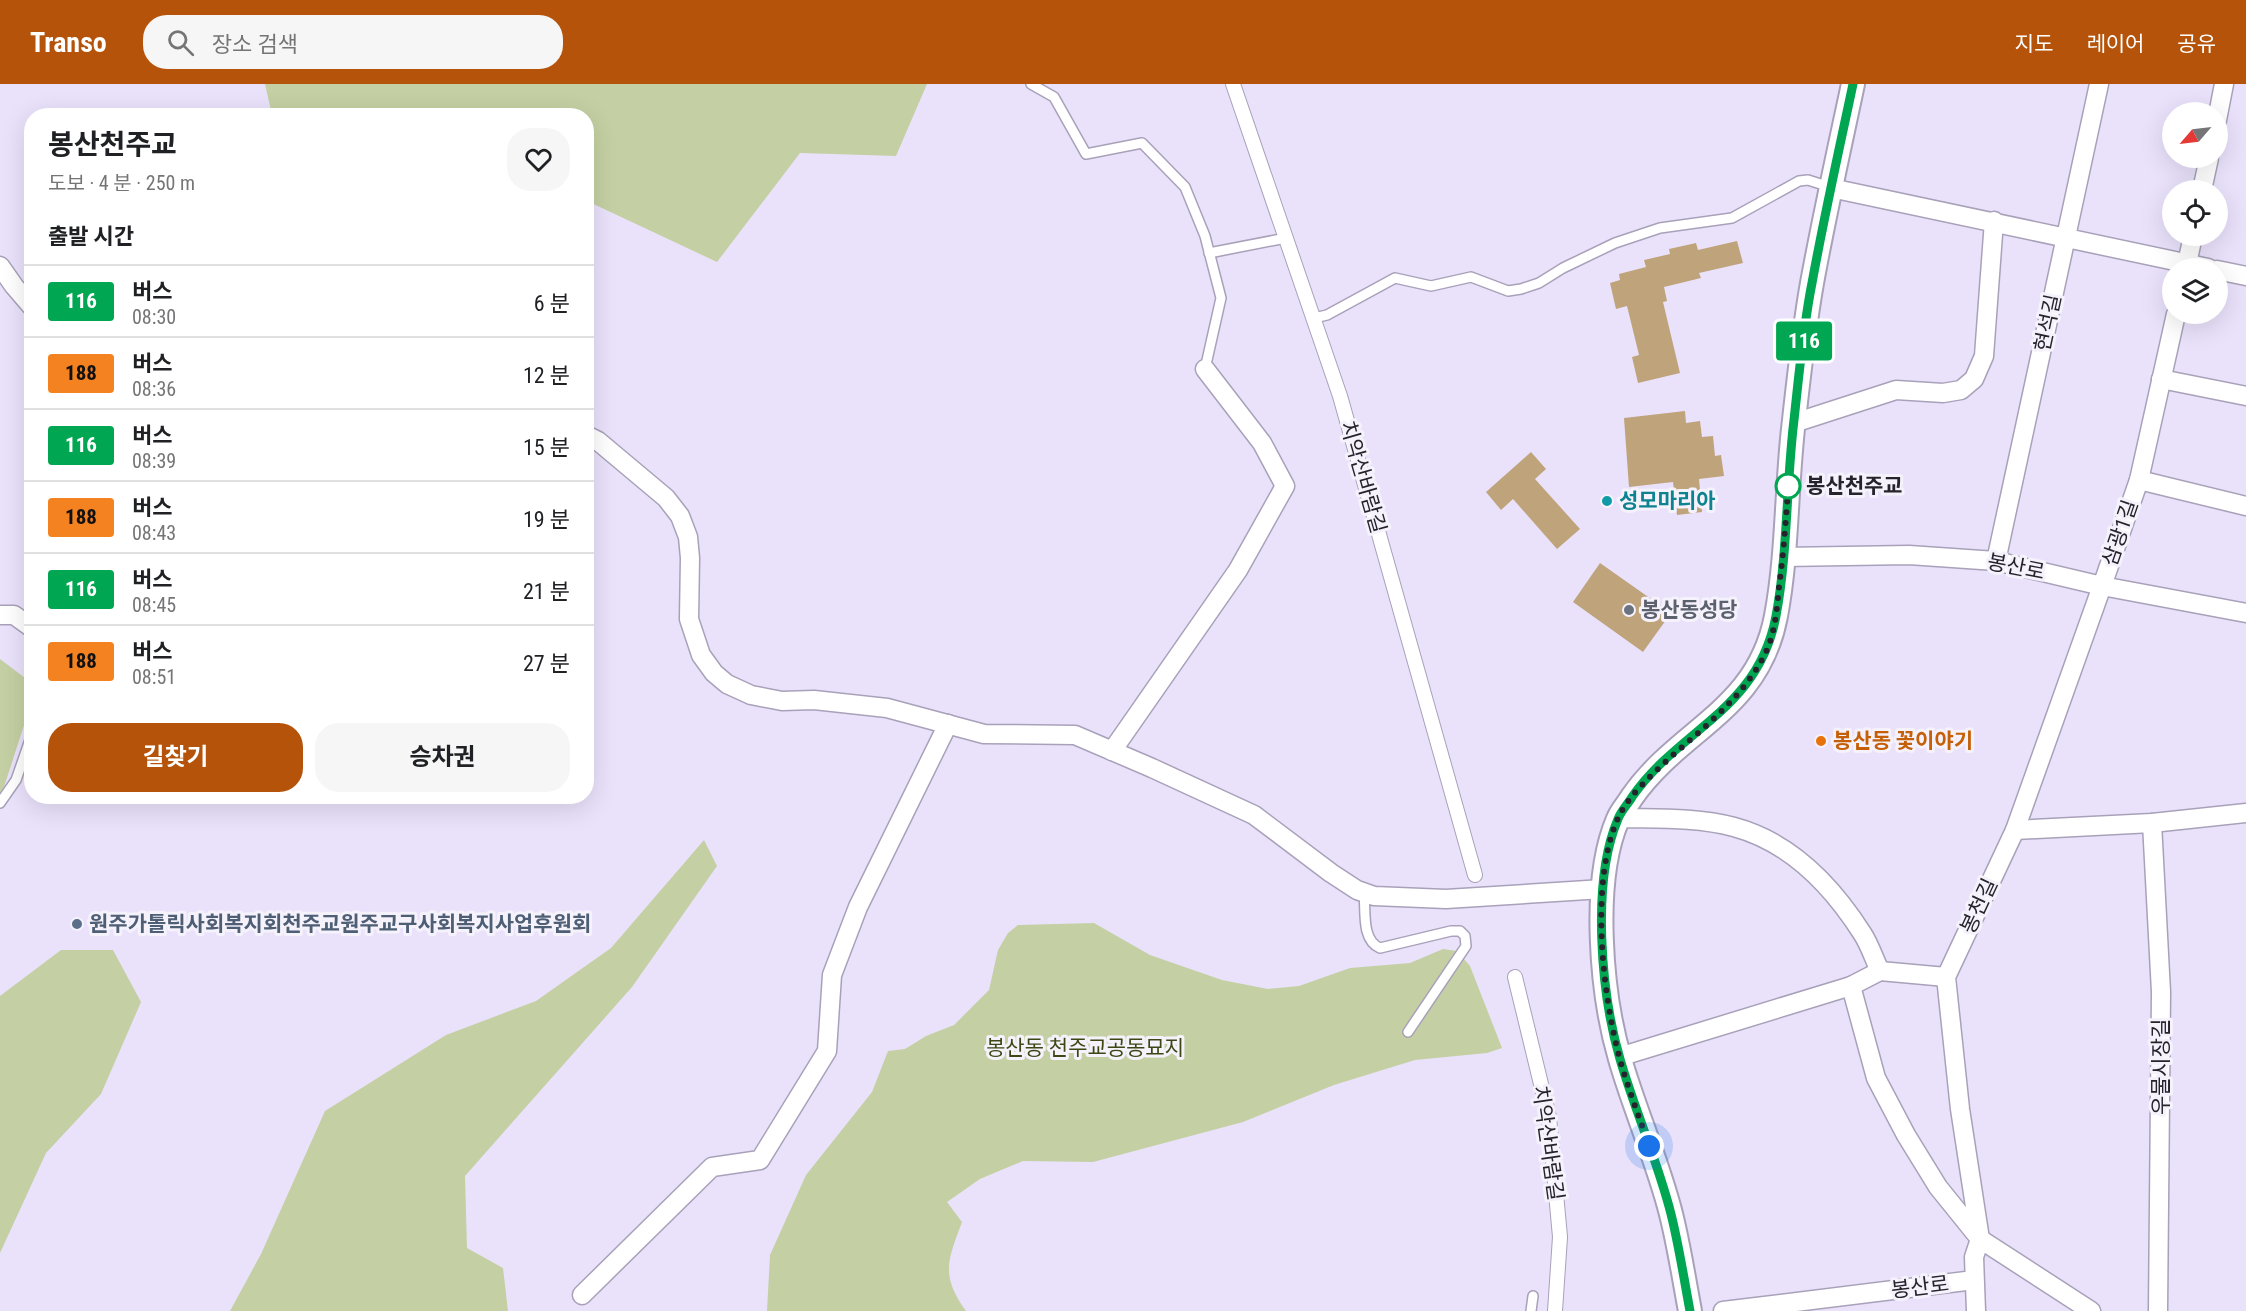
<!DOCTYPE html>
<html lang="ko">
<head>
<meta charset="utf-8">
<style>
  body { margin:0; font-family:"Roboto Condensed","Noto Sans KR",sans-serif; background:#f6f6f6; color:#202124; height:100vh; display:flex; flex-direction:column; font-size:22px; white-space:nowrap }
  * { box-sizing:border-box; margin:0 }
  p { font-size:20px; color:#757577 }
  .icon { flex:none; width:33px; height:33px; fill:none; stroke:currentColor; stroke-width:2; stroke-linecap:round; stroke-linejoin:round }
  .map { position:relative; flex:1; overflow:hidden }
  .side { position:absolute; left:24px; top:24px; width:570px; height:696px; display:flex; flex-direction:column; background:#fff; border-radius:24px; box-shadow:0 6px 24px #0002 }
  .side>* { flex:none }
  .badge { padding:0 12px; border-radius:4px; font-size:21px; line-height:39px }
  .needle { width:39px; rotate:242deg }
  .buttons { position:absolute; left:2162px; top:18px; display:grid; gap:12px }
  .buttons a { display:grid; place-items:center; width:66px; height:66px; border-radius:50%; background:#fff; box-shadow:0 6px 24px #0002; font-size:30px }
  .you { position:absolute; width:30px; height:30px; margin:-15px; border:4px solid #fff; border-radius:50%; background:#1a73e8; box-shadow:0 0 0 9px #1a73e833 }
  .map>.badge { position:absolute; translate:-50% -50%; box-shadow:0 0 0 3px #fff }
  h2 { padding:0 24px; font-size:22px; line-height:54px }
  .round { display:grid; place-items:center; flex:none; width:63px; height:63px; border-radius:24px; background:#f6f6f6 }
  .headline { display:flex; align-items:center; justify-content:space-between; height:102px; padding:0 24px }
  h1 { font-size:28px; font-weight:700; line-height:45px }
  .button { display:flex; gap:12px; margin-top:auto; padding:12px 24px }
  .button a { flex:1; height:69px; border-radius:24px; background:#b45309; color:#fff; font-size:24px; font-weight:700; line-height:69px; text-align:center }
  .button a+a { background:#f6f6f6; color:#202124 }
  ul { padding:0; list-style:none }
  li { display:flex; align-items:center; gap:18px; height:72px; padding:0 24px; border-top:2px solid #e0e0e0 }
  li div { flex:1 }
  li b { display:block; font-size:22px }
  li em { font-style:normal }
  li .badge { min-width:66px; font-weight:700; text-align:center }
  header { display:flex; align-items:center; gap:36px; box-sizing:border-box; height:84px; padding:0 30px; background:#b45309; color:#fff }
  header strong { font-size:28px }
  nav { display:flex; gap:33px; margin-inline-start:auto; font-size:21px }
  .search { width:420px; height:54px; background:#f6f6f6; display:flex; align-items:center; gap:15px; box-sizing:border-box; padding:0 21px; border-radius:24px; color:#757577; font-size:22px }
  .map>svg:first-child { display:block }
</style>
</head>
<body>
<header>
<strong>Transo</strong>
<div class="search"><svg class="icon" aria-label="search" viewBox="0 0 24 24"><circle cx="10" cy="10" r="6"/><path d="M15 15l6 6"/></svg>장소 검색</div>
<nav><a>지도</a><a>레이어</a><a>공유</a></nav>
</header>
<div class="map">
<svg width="2246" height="1227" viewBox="0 0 2246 1227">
  <rect width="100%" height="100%" fill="#eae2fb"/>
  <!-- green -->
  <g fill="#c4d0a3">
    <path d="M265,0H927L896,72L800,69L717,178L587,117L586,32H403L387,24L325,31H272Z"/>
    <path d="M0,575L29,597L26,635L4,703L0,709Z"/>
    <path d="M704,756L717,782L632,903L465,1092L467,1164L503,1184L508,1227H230L261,1170L325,1027L446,951L536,917L611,864Z"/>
    <path d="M1094,839L1150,871L1222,896L1268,905L1299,902L1350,884L1410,879L1443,865L1457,867L1470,882L1502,964L1487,969L1415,976L1334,1001L1243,1038L1093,1078L1023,1077L980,1095L947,1118L962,1138C948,1176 940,1191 966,1227H767L770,1171L806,1091L872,1008L888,967L905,965L926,952L954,941L989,906L998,866L1008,849L1018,841Z"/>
    <path d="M61,866H113L141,918L101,1010L46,1069L0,1169V912Z"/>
  </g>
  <!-- building -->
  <g fill="#bfa37b">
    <path d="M1737,157L1743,179L1699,189L1701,194L1664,203L1667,217L1663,218L1680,289L1638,299L1632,273L1639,271L1627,222L1616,225L1610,199L1620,196L1619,190L1646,183L1644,176L1670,170L1669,165L1696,159L1698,166Z"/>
    <path d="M1685,327L1686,339L1700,337L1702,353L1713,352L1715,372L1721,371L1724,392L1699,395L1702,428L1677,431L1673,398L1629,403L1624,334Z"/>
    <path d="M1531,368L1546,385L1535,395L1580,445L1557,465L1513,415L1501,426L1486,408Z"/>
    <path d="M1600,479L1671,529L1643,568L1573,518Z"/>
  </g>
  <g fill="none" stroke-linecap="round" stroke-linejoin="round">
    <defs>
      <g id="service">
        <path d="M1031,0L1054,13L1086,70L1142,59L1185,103L1205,152L1221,214L1205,285"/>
        <path d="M1209,169L1286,154"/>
        <path d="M1314,234L1327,231L1395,194L1431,202L1471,193L1508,207L1521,205L1539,199L1563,184L1615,159L1660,144L1732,134L1799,97L1808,96L1830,103"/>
        <path d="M0,719L16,696L32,650"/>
        <path d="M1364,809C1366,827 1361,856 1380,864L1451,847H1460L1465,852L1466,862L1408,948"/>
        <path d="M1531,1227L1533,1212"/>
      </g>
      <g id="pedestrian">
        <path d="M1233,0L1340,312L1475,791"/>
        <path d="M1515,893L1549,1033L1560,1153L1555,1227"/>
      </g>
      <g id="minor">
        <path d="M2217,36L2224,0"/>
        <path d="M1831,104L2208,184"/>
        <path d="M2202,106L2209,74"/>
        <path d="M0,182L14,202L32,223"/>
        <path d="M2186,184L2193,152"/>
        <path d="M2217,186L2246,192"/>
        <path d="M2161,295L2246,312"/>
        <path d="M1794,339L1896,306L1943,309L1961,306L1974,295L1984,272L1994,137"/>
        <path d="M586,351L598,357L666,414L680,432L688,453L690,474L689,535L701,571L714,589L727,600L751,611L782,617L814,616L887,624L984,650L1075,651L1152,684L1254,731L1331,789L1357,806L1374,812L1446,815L1603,805"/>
        <path d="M2139,396L2246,422"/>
        <path d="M1783,473L1909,471L1996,477L2102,502L2246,529"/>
        <path d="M1996,477L2099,0"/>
        <path d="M0,531H14L32,544"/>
        <path d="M1112,667L1238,486L1285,402L1262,359L1205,285"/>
        <path d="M1619,734C1656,735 1696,733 1734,743C1790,758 1832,802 1862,849C1870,861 1874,875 1880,887"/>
        <path d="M2152,739L2161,908L2158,1227"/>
        <path d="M2015,746L2152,739L2246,729"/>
        <path d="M1851,902L1876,994L1906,1051L1938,1103L1980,1155L2091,1227"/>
        <path d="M1619,973L1851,902L1880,887L1946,893"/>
        <path d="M582,1211L712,1083L760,1076L827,967L832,891L858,823L948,640"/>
        <path d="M1723,1227L1974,1196"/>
        <path d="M1976,1227L1974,1173L1980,1155L1960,1025L1946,893L2015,746L2102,502L2139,396L2176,230"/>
      </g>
      <path id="tertiary" d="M1690,1227C1684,1195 1679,1162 1671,1130C1658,1078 1635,1027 1620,975C1601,910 1591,797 1618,735C1621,727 1628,720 1632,713C1680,644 1758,627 1776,532C1788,468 1786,401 1794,336C1799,291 1804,244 1812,199C1824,133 1839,66 1853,0"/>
    </defs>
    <!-- service casing -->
    <use href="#service" stroke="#a9a1b9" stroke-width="12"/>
    <!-- pedestrian casing -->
    <use href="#pedestrian" stroke="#a9a1b9" stroke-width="16"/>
    <!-- minor casing -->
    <use href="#minor" stroke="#a9a1b9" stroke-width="21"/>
    <!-- tertiary casing -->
    <use href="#tertiary" stroke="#a9a1b9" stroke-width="26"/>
    <!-- service -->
    <use href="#service" stroke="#fff" stroke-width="9"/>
    <!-- pedestrian -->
    <use href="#pedestrian" stroke="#fff" stroke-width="14"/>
    <!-- minor -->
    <use href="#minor" stroke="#fff" stroke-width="18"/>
    <!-- tertiary -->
    <use href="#tertiary" stroke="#fff" stroke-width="22"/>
  </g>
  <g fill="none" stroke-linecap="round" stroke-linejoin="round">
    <defs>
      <path id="line" d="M1690,1227C1684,1195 1679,1162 1671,1130C1658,1078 1635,1027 1620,975C1601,910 1591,798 1618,735C1621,727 1628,720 1632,713C1680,644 1758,627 1776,532C1788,468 1786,401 1794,336C1799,291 1803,244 1812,199C1824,133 1839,66 1853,0"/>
    </defs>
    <!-- line casing -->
    <use href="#line" stroke="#fff" stroke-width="14"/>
    <!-- line -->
    <use href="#line" stroke="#00a651" stroke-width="9"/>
    <!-- walk -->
    <path stroke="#26232c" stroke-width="6" stroke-dasharray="0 10.8" d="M1649,1062C1639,1032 1627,1002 1619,972C1602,907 1590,797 1618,734C1623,723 1633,710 1642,701C1683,657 1737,625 1765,570C1775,550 1777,525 1779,503C1784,467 1786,431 1789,395L1788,402"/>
  </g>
  <!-- markers -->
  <circle fill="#fff" stroke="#00a651" stroke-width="3" cx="1788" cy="402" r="12"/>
  <circle fill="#0f9aa8" stroke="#f5f2fc" stroke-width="2" cx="1607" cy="417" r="6"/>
  <circle fill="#6b7280" stroke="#f5f2fc" stroke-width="2" cx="1629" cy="526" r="6"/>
  <circle fill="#e8710a" stroke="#f5f2fc" stroke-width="2" cx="1821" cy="657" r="6"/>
  <circle fill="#5c6f8a" stroke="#f5f2fc" stroke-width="2" cx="77" cy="840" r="6"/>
  <g text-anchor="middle" stroke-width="6" stroke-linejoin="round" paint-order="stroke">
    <!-- street labels -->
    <g font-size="21" fill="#26232c" stroke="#f5f2fc">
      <text transform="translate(2048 239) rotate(-78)" y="7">현석길</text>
      <text transform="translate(1363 393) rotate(74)" y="7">치악산바람길</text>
      <text transform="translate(2120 449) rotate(-71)" y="7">삼광1길</text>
      <text transform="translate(2016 483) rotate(11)" y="7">봉산로</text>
      <text transform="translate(1979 822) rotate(-65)" y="7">봉천길</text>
      <text transform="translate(2161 983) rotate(-90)" y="7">우물시장길</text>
      <text transform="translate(1548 1059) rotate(82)" y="7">치악산바람길</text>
      <text transform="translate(1920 1203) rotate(-7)" y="7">봉산로</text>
    </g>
    <!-- stop labels -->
    <g font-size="21" font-weight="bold" fill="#26232c" stroke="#f5f2fc" text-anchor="start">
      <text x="1806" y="409">봉산천주교</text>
    </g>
    <!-- culture labels -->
    <g font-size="21" font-weight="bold" fill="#0d838f" stroke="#f5f2fc" text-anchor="start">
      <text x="1619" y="424">성모마리아</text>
    </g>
    <!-- worship labels -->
    <g font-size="21" font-weight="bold" fill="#5b616d" stroke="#f5f2fc" text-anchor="start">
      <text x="1641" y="533">봉산동성당</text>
    </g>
    <!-- food labels -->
    <g font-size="21" font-weight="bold" fill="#c56008" stroke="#f5f2fc" text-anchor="start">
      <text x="1833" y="664">봉산동 꽃이야기</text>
    </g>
    <!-- service labels -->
    <g font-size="21" font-weight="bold" fill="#4e5e75" stroke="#f5f2fc" text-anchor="start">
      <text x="89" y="847">원주가톨릭사회복지회천주교원주교구사회복지사업후원회</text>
    </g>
    <!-- park labels -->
    <g font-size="21" fill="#3c4713" stroke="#f5f2fc">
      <text x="1085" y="971">봉산동 천주교공동묘지</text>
    </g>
  </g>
</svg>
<div class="buttons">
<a><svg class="needle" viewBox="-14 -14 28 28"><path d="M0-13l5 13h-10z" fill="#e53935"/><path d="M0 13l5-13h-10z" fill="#757577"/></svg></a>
<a><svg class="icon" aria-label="locate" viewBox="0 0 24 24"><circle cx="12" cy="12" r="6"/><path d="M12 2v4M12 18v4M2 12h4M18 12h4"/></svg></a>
<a><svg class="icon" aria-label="layers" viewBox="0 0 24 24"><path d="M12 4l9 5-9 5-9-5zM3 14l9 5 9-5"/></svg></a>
</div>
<div class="you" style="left:1649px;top:1062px"></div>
<b class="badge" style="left:1804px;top:257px;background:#00a651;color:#fff">116</b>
<section class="side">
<div class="headline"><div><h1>봉산천주교</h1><p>도보 · 4 분 · 250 m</p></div><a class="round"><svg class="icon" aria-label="heart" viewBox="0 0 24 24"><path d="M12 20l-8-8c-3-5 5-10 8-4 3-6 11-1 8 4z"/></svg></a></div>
<h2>출발 시간</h2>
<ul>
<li><span class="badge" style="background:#00a651;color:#fff">116</span><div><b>버스</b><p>08:30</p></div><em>6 분</em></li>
<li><span class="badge" style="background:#f58220;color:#111">188</span><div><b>버스</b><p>08:36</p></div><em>12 분</em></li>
<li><span class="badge" style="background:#00a651;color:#fff">116</span><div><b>버스</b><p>08:39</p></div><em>15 분</em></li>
<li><span class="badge" style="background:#f58220;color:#111">188</span><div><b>버스</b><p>08:43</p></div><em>19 분</em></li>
<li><span class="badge" style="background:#00a651;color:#fff">116</span><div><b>버스</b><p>08:45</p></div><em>21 분</em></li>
<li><span class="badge" style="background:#f58220;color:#111">188</span><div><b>버스</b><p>08:51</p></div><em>27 분</em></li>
</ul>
<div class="button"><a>길찾기</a><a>승차권</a></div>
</section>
</div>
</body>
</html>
